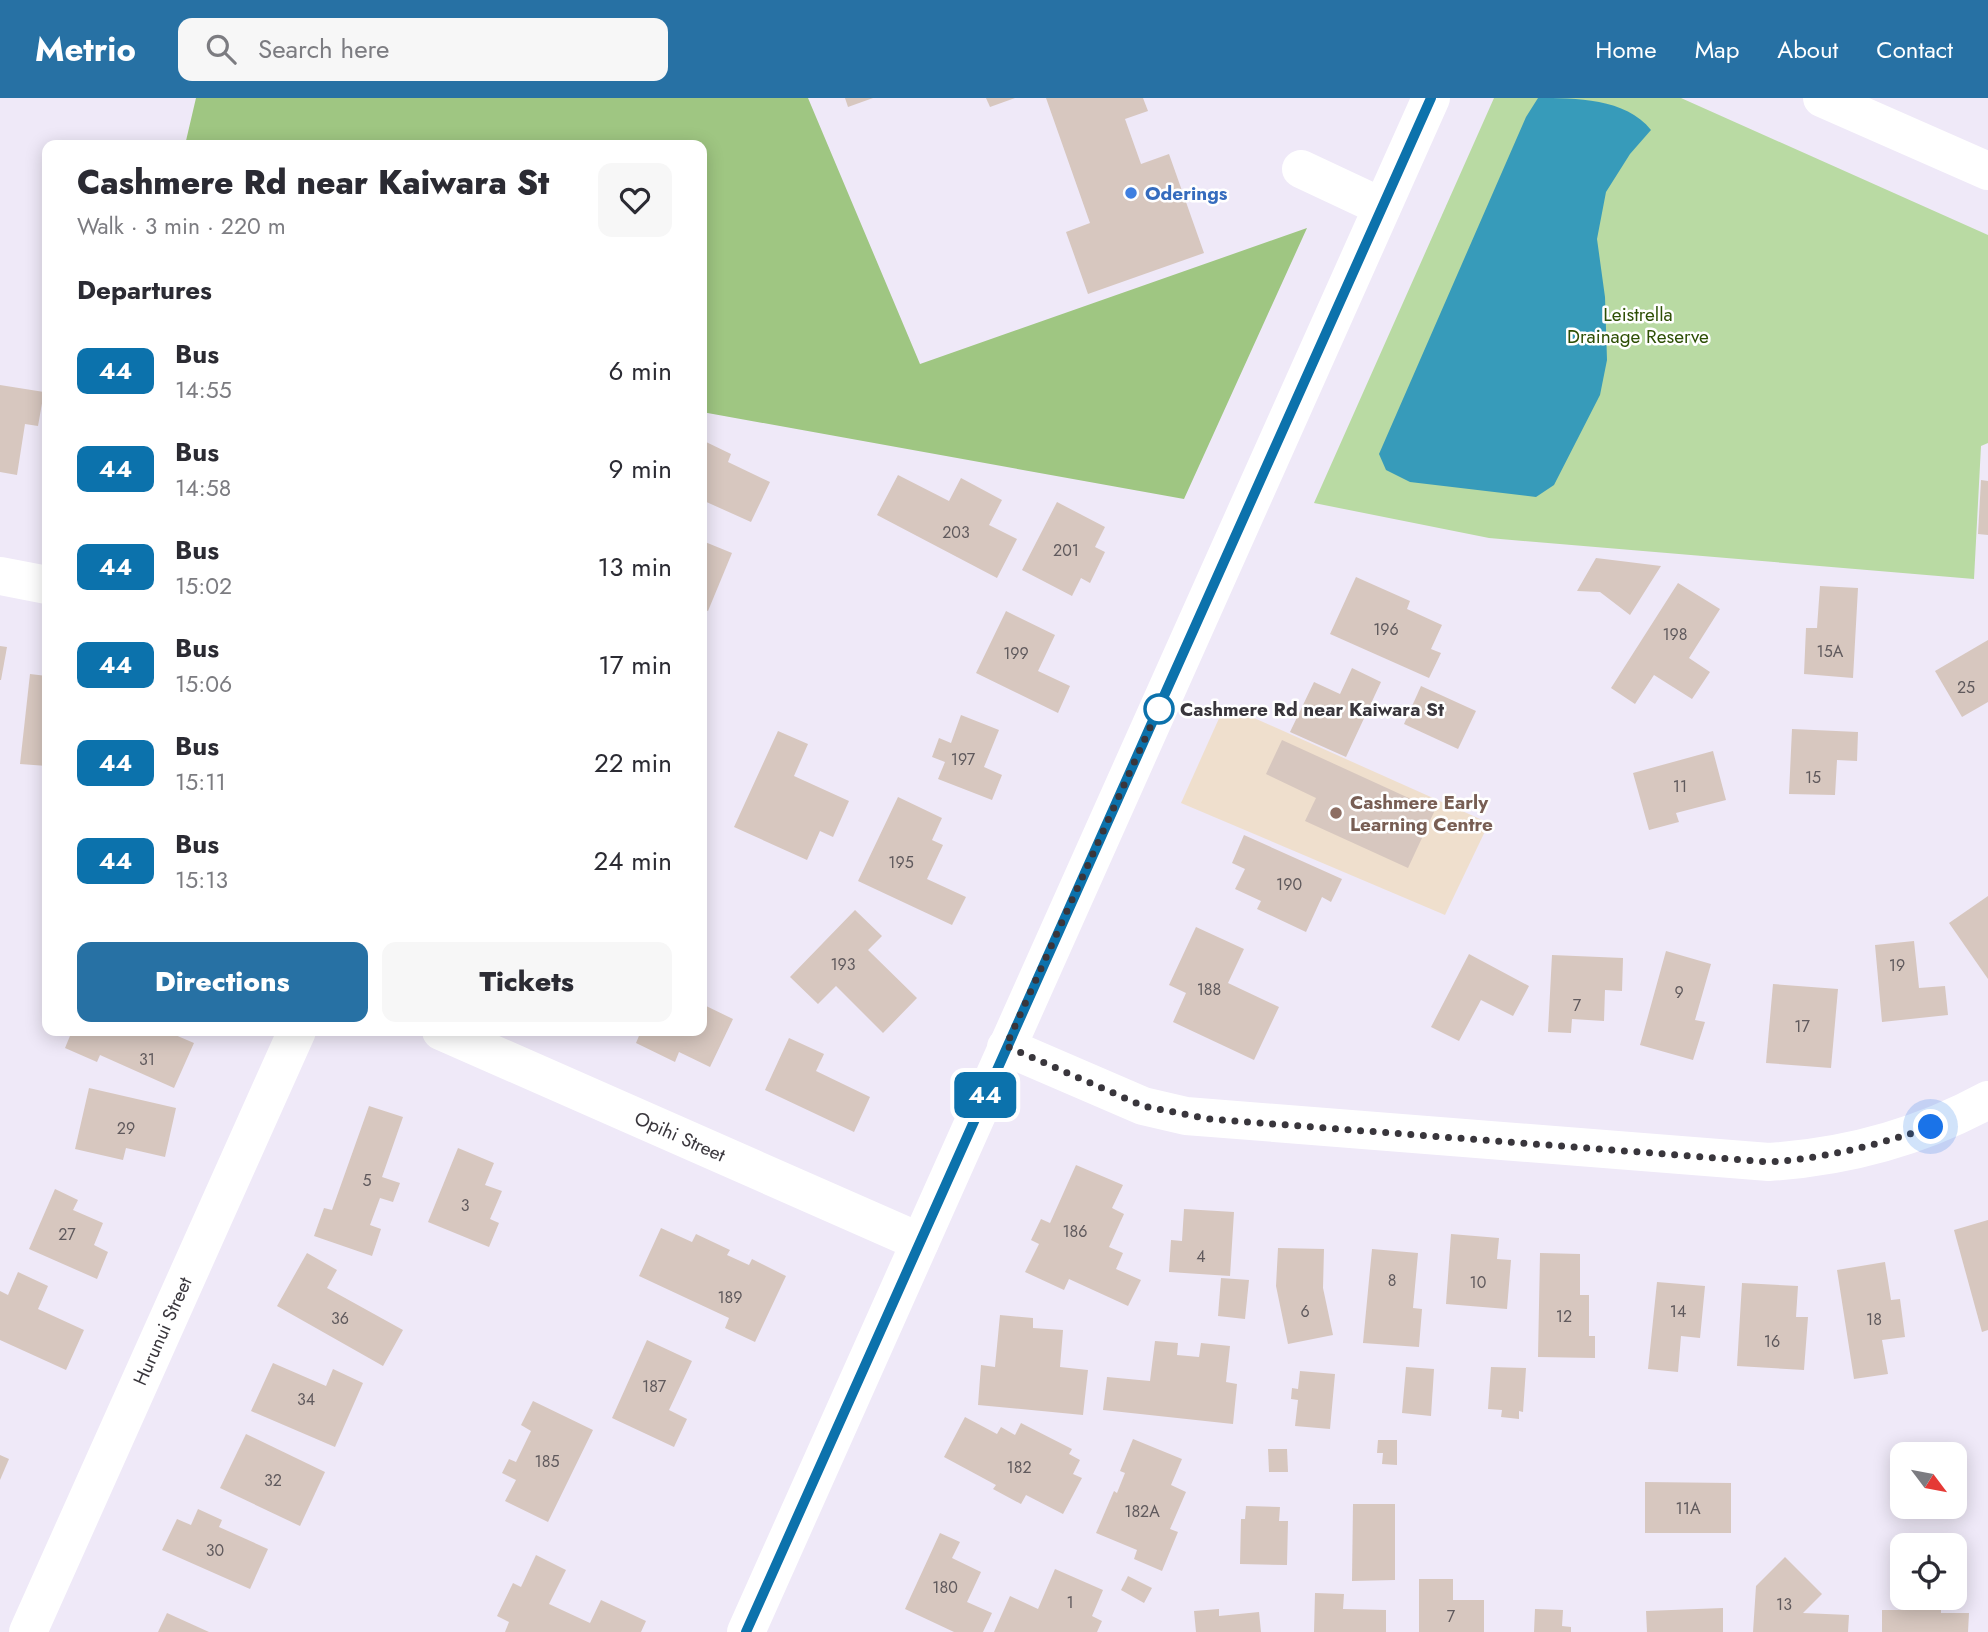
<!DOCTYPE html>
<html lang="en">
<head>
<meta charset="utf-8">
<style>
  body { margin:0; font-family:Jost,sans-serif; background:#f7f7f7; color:#2b2b33; height:100vh; display:flex; flex-direction:column; font-size:26px; white-space:nowrap }
  * { box-sizing:border-box; margin:0 }
  p { font-size:23px; color:#7c7c81 }
  .icon { flex:none; width:38px; height:38px; fill:none; stroke:currentColor; stroke-width:2; stroke-linecap:round; stroke-linejoin:round }
  .map { position:relative; flex:1; overflow:hidden }
  .panel { position:absolute; left:42px; top:42px; width:665px; height:896px; display:flex; flex-direction:column; background:#fff; border-radius:14px; box-shadow:0 4px 18px #0003 }
  .panel>* { flex:none }
  .badge { padding:0 14px; border-radius:10px; font-size:24px; line-height:46px }
  .needle { width:46px; rotate:122deg }
  .fabs { position:absolute; left:1890px; top:1344px; display:grid; gap:14px }
  .fabs a { display:grid; place-items:center; width:77px; height:77px; border-radius:14px; background:#fff; box-shadow:0 4px 18px #0003; font-size:35px }
  .you { position:absolute; width:35px; height:35px; margin:-18px; border:5px solid #fff; border-radius:50%; background:#1a73e8; box-shadow:0 0 0 10px #1a73e833 }
  .map>.badge { position:absolute; translate:-50% -50%; box-shadow:0 0 0 4px #fff }
  h2 { padding:0 35px; font-size:26px; line-height:63px }
  .round { display:grid; place-items:center; flex:none; width:74px; height:74px; border-radius:14px; background:#f7f7f7 }
  .headline { display:flex; align-items:center; justify-content:space-between; height:119px; padding:0 35px }
  h1 { font-size:33px; font-weight:800; line-height:52px }
  .cta { display:flex; gap:14px; margin-top:auto; padding:14px 35px }
  .cta a { flex:1; height:80px; border-radius:14px; background:#2771a4; color:#fff; font-size:28px; font-weight:800; line-height:80px; text-align:center }
  .cta a+a { background:#f7f7f7; color:#2b2b33 }
  ul { padding:0; list-style:none }
  li { display:flex; align-items:center; gap:21px; height:98px; padding:0 35px }
  li div { flex:1 }
  li b { display:block; font-size:26px }
  li em { font-style:normal }
  li .badge { min-width:77px; font-weight:700; text-align:center }
  header { display:flex; align-items:center; gap:42px; box-sizing:border-box; height:98px; padding:0 35px; background:#2771a4; color:#fff }
  header strong { font-size:33px }
  nav { display:flex; gap:38px; margin-inline-start:auto; font-size:24px }
  .search { width:490px; height:63px; background:#f7f7f7; display:flex; align-items:center; gap:18px; box-sizing:border-box; padding:0 24px; border-radius:14px; color:#7c7c81; font-size:26px }
  .map>svg:first-child { display:block }
</style>
</head>
<body>
<header>
<strong>Metrio</strong>
<div class="search"><svg class="icon" aria-label="search" viewBox="0 0 24 24"><circle cx="10" cy="10" r="6"/><path d="M15 15l6 6"/></svg>Search here</div>
<nav><a>Home</a><a>Map</a><a>About</a><a>Contact</a></nav>
</header>
<div class="map">
<svg width="1988" height="1534" viewBox="0 0 1988 1534">
  <rect width="100%" height="100%" fill="#efe9f8"/>
  <!-- education -->
  <path fill="#efdfcd" d="M1225,607L1489,725L1445,817L1181,705Z"/>
  <!-- green -->
  <path fill="#b9daa3" d="M1494,0H1681L1988,137V345L1981,348L1974,481L1489,440L1314,405Z"/>
  <!-- forest -->
  <path fill="#9fc682" d="M196,0H808L920,266L1307,130L1184,401L702,314V47H185Z"/>
  <!-- water -->
  <path fill="#379bba" d="M1538,0C1575,0 1626,0 1651,32L1630,56L1606,94L1597,141L1605,199L1607,262L1600,297L1554,387L1536,399L1410,384L1386,372L1379,356L1526,19Z"/>
  <!-- building -->
  <g fill="#d7c7bf">
    <path d="M845,0H873L848,9Z"/>
    <path d="M986,0H1015L990,9Z"/>
    <path d="M1046,0H1143L1148,13L1125,21L1141,66L1169,56L1204,155L1088,196L1066,134L1090,125Z"/>
    <path d="M0,287L44,294L38,328L25,326L17,377L0,374Z"/>
    <path d="M702,342L731,356L728,364L770,384L751,424L702,402Z"/>
    <path d="M898,377L949,403L961,380L1002,402L989,427L1017,441L997,480L877,417Z"/>
    <path d="M1981,382L1988,383V437L1978,436Z"/>
    <path d="M1057,404L1105,429L1095,449L1105,454L1090,485L1081,480L1072,498L1022,472Z"/>
    <path d="M705,444L732,455L708,513L702,510V452Z"/>
    <path d="M1596,460L1661,468L1630,517L1600,494L1577,493Z"/>
    <path d="M1356,479L1410,503L1407,511L1442,527L1431,551L1441,555L1429,580L1330,536Z"/>
    <path d="M1678,485L1720,511L1689,560L1710,574L1692,601L1654,577L1635,606L1611,590Z"/>
    <path d="M1820,488L1858,490L1853,580L1804,576L1806,530H1817Z"/>
    <path d="M1006,513L1055,537L1038,573L1070,588L1058,615L976,575Z"/>
    <path d="M1988,542V604L1962,619L1935,573Z"/>
    <path d="M0,548L7,549L1,582H0Z"/>
    <path d="M1352,570L1381,584L1346,659L1290,634L1314,584L1340,596Z"/>
    <path d="M30,576L47,578V668L20,666Z"/>
    <path d="M1421,588L1476,613L1458,651L1404,626Z"/>
    <path d="M961,617L999,632L984,669L1002,677L992,702L938,681L945,664L932,659L939,640L951,645Z"/>
    <path d="M1792,631L1858,634L1857,663L1837,662L1835,697L1789,696Z"/>
    <path d="M778,633L808,646L794,678L849,703L833,739L820,733L807,762L734,729Z"/>
    <path d="M1282,642L1435,712L1408,770L1305,723L1316,700L1266,676Z"/>
    <path d="M1713,653L1726,702L1676,715L1679,724L1649,732L1633,675Z"/>
    <path d="M898,699L942,720L932,742L943,747L927,781L966,799L952,827L858,783Z"/>
    <path d="M1244,737L1342,781L1331,804L1322,799L1306,834L1257,811L1261,803L1235,791L1245,771L1232,765Z"/>
    <path d="M1988,798V881L1949,825Z"/>
    <path d="M855,812L882,838L868,852L917,900L883,935L836,888L818,906L790,879Z"/>
    <path d="M1196,829L1244,851L1228,885L1279,909L1254,962L1173,924L1186,895L1169,887Z"/>
    <path d="M1914,843L1919,890L1945,888L1948,917L1882,924L1875,847Z"/>
    <path d="M1666,853L1711,866L1695,922L1705,924L1693,962L1640,947Z"/>
    <path d="M1469,856L1529,888L1513,918L1481,902L1459,943L1431,929Z"/>
    <path d="M1552,857L1623,860L1622,893L1605,892L1604,923L1572,921L1571,935L1548,934Z"/>
    <path d="M1773,886L1838,891L1831,970L1766,965Z"/>
    <path d="M702,906L733,921L710,969L679,954L675,964L636,945L641,933H702Z"/>
    <path d="M72,933H166L194,945L174,990L100,957L97,964L65,950Z"/>
    <path d="M789,940L824,956L816,973L870,999L854,1034L765,992Z"/>
    <path d="M89,990L176,1010L165,1059L126,1050L123,1062L75,1051Z"/>
    <path d="M369,1008L403,1019L382,1079L400,1085L393,1104L380,1100L370,1127L381,1131L372,1158L314,1138L324,1110L332,1112Z"/>
    <path d="M458,1050L494,1065L485,1087L502,1093L490,1121L499,1125L489,1149L428,1124Z"/>
    <path d="M1076,1067L1123,1087L1112,1110L1124,1116L1109,1149L1123,1155L1116,1171L1141,1182L1128,1208L1069,1181L1064,1192L1025,1174L1039,1146L1031,1142L1041,1121L1050,1125Z"/>
    <path d="M55,1091L78,1102L73,1112L103,1125L94,1147L108,1154L97,1181L29,1151Z"/>
    <path d="M1184,1111L1234,1114L1230,1178L1169,1174L1171,1142L1182,1143Z"/>
    <path d="M1988,1122V1232L1982,1234L1954,1132Z"/>
    <path d="M661,1130L692,1144L696,1136L730,1152L727,1157L749,1167L752,1161L786,1178L755,1244L725,1230L729,1220L639,1178Z"/>
    <path d="M1451,1136L1499,1140L1497,1161L1511,1162L1507,1211L1446,1206Z"/>
    <path d="M1278,1150L1324,1151L1323,1190L1333,1237L1288,1246L1276,1188Z"/>
    <path d="M1372,1151L1418,1155L1413,1210L1422,1211L1419,1249L1363,1245Z"/>
    <path d="M307,1155L337,1172L327,1190L403,1232L383,1268L277,1208Z"/>
    <path d="M1540,1155L1580,1156V1197H1589V1238H1595V1260L1538,1259Z"/>
    <path d="M1885,1164L1891,1202L1900,1201L1905,1239L1882,1242L1888,1276L1854,1281L1837,1172Z"/>
    <path d="M18,1174L48,1188L38,1211L84,1232L66,1272L0,1242V1193L8,1197Z"/>
    <path d="M1221,1180L1249,1182L1245,1221L1218,1218Z"/>
    <path d="M1657,1184L1705,1188L1700,1240L1681,1238L1678,1274L1648,1271Z"/>
    <path d="M1742,1185L1798,1188L1796,1219H1808L1804,1272L1737,1268Z"/>
    <path d="M1000,1217L1033,1220V1230L1063,1232L1060,1269L1088,1272L1083,1317L978,1307L981,1267L995,1269Z"/>
    <path d="M647,1242L692,1263L669,1312L687,1321L674,1349L612,1320Z"/>
    <path d="M1155,1243L1178,1245L1177,1257L1199,1259L1201,1245L1230,1248L1226,1284L1237,1286L1233,1326L1103,1312L1107,1279L1150,1283Z"/>
    <path d="M273,1265L326,1288L333,1271L363,1285L335,1349L251,1313Z"/>
    <path d="M1406,1269L1434,1271L1431,1318L1402,1315Z"/>
    <path d="M1491,1269L1526,1270L1523,1314L1519,1313V1321L1501,1319L1502,1312L1488,1311Z"/>
    <path d="M1300,1273L1335,1276L1330,1331L1295,1328L1298,1302L1291,1301L1292,1290L1298,1291Z"/>
    <path d="M533,1303L593,1332L548,1424L505,1403L516,1382L502,1375L509,1361L516,1364L531,1333L521,1327Z"/>
    <path d="M965,1319L997,1336L1001,1329L1015,1337L1021,1325L1072,1351L1069,1356L1080,1362L1073,1376L1082,1380L1063,1416L1026,1397L1021,1406L993,1391L996,1387L944,1359Z"/>
    <path d="M246,1336L325,1374L300,1428L220,1390Z"/>
    <path d="M1133,1341L1182,1361L1171,1387L1186,1394L1170,1431L1178,1434L1162,1473L1134,1461L1137,1452L1096,1435L1114,1393L1117,1395L1125,1375L1120,1373Z"/>
    <path d="M1378,1342H1397V1367L1382,1366L1383,1355H1377Z"/>
    <path d="M1268,1351H1287L1288,1374H1269Z"/>
    <path d="M0,1357L9,1361L0,1382Z"/>
    <path d="M1645,1384L1731,1385V1435H1645Z"/>
    <path d="M1353,1406H1395V1482L1352,1483Z"/>
    <path d="M1246,1408L1280,1409L1279,1423H1288L1287,1467L1240,1466L1241,1421H1245Z"/>
    <path d="M198,1411L222,1422L219,1429L268,1451L250,1491L162,1452L177,1421L191,1427Z"/>
    <path d="M940,1435L960,1444L952,1460L981,1474L967,1504L992,1515L983,1534H954L905,1511Z"/>
    <path d="M536,1457L566,1472L549,1506L590,1525L601,1502L646,1523L641,1534H505L509,1524L497,1518L513,1485L521,1489Z"/>
    <path d="M1785,1459L1822,1496L1803,1515L1849,1517L1848,1534H1753L1756,1488Z"/>
    <path d="M1055,1471L1103,1492L1092,1518L1102,1523L1097,1534H994L1010,1498L1038,1511Z"/>
    <path d="M1128,1478L1152,1490L1144,1505L1121,1492Z"/>
    <path d="M1419,1481H1453V1502H1484V1534H1419Z"/>
    <path d="M1315,1495L1344,1496L1343,1511L1386,1512V1534H1314Z"/>
    <path d="M1908,1500H1941V1515H1969L1968,1534H1882V1512H1907Z"/>
    <path d="M1723,1510V1534H1647L1646,1513Z"/>
    <path d="M1219,1511V1518L1259,1514L1261,1534H1196L1194,1513Z"/>
    <path d="M1535,1511L1563,1512L1562,1528L1571,1529V1534H1534Z"/>
    <path d="M167,1515L209,1534H158Z"/>
  </g>
  <g fill="none" stroke-linecap="round" stroke-linejoin="round">
    <!-- minor -->
    <g stroke="#fff" stroke-width="38">
      <path d="M1822,0L1988,73"/>
      <path d="M1301,71L1382,109"/>
      <path d="M0,478L47,487"/>
      <path d="M441,933L920,1144"/>
      <path d="M1006,949L1143,1008L1186,1018L1769,1064C1847,1059 1920,1039 1988,1002"/>
      <path d="M28,1534L297,933"/>
    </g>
    <!-- major -->
    <path stroke="#fff" stroke-width="38" d="M746,1534L1431,0"/>
  </g>
  <g fill="none" stroke-linecap="round" stroke-linejoin="round">
    <defs>
      <path id="line" d="M746,1534L1431,0"/>
    </defs>
    <!-- line casing -->
    <use href="#line" stroke="#fff" stroke-width="16"/>
    <!-- line -->
    <use href="#line" stroke="#0c72ac" stroke-width="10"/>
    <!-- walk -->
    <path stroke="#39363c" stroke-width="7" stroke-dasharray="0 12.6" d="M1159,611L1162,603L1006,948L1143,1008L1209,1021L1769,1064C1827,1060 1877,1047 1931,1029"/>
  </g>
  <!-- markers -->
  <circle fill="#3f7fe0" stroke="#fff" stroke-width="2.5" cx="1131" cy="95" r="7"/>
  <circle fill="#fff" stroke="#0c72ac" stroke-width="3.5" cx="1159" cy="611" r="14"/>
  <circle fill="#8d6e63" stroke="#fff" stroke-width="2.5" cx="1336" cy="715" r="7"/>
  <g text-anchor="middle" stroke-width="5" stroke-linejoin="round" paint-order="stroke">
    <!-- number labels -->
    <g font-size="16" fill="#605a5d">
      <text x="956" y="440">203</text>
      <text x="1066" y="458">201</text>
      <text x="1386" y="537">196</text>
      <text x="1675" y="542">198</text>
      <text x="1830" y="559">15A</text>
      <text x="1016" y="561">199</text>
      <text x="1966" y="595">25</text>
      <text x="963" y="667">197</text>
      <text x="1813" y="685">15</text>
      <text x="1680" y="694">11</text>
      <text x="901" y="770">195</text>
      <text x="1289" y="792">190</text>
      <text x="843" y="872">193</text>
      <text x="1897" y="873">19</text>
      <text x="1209" y="897">188</text>
      <text x="1679" y="900">9</text>
      <text x="1577" y="913">7</text>
      <text x="1802" y="934">17</text>
      <text x="147" y="967">31</text>
      <text x="126" y="1036">29</text>
      <text x="367" y="1088">5</text>
      <text x="465" y="1113">3</text>
      <text x="1075" y="1139">186</text>
      <text x="67" y="1142">27</text>
      <text x="1201" y="1164">4</text>
      <text x="1392" y="1188">8</text>
      <text x="1478" y="1190">10</text>
      <text x="730" y="1205">189</text>
      <text x="1305" y="1219">6</text>
      <text x="1678" y="1219">14</text>
      <text x="1564" y="1224">12</text>
      <text x="340" y="1226">36</text>
      <text x="1874" y="1227">18</text>
      <text x="1772" y="1249">16</text>
      <text x="654" y="1294">187</text>
      <text x="306" y="1307">34</text>
      <text x="547" y="1369">185</text>
      <text x="1019" y="1375">182</text>
      <text x="273" y="1388">32</text>
      <text x="1688" y="1416">11A</text>
      <text x="1142" y="1419">182A</text>
      <text x="215" y="1458">30</text>
      <text x="945" y="1495">180</text>
      <text x="1070" y="1510">1</text>
      <text x="1784" y="1512">13</text>
      <text x="1451" y="1524">7</text>
    </g>
    <!-- shop labels -->
    <g font-size="19" font-weight="bold" fill="#366cbe" stroke="#fff" text-anchor="start">
      <text x="1145" y="102">Oderings</text>
    </g>
    <!-- park labels -->
    <g font-size="19" fill="#2d4f05" stroke="#fff">
      <text x="1638" y="223">Leistrella<tspan x="1638" dy="22">Drainage Reserve</tspan></text>
    </g>
    <!-- stop labels -->
    <g font-size="19" font-weight="bold" fill="#39363c" stroke="#fff" text-anchor="start">
      <text x="1180" y="618">Cashmere Rd near Kaiwara St</text>
    </g>
    <!-- education labels -->
    <g font-size="19" font-weight="bold" fill="#785e54" stroke="#fff" text-anchor="start">
      <text x="1350" y="711">Cashmere Early<tspan x="1350" dy="22">Learning Centre</tspan></text>
    </g>
    <!-- street labels -->
    <g font-size="19" fill="#39363c" stroke="#fff">
      <text transform="translate(680 1038) rotate(24)" y="7">Opihi Street</text>
      <text transform="translate(162 1233) rotate(-66)" y="7">Hurunui Street</text>
    </g>
  </g>
</svg>
<div class="fabs">
<a><svg class="needle" viewBox="-14 -14 28 28"><path d="M0-13l5 13h-10z" fill="#e53935"/><path d="M0 13l5-13h-10z" fill="#7c7c81"/></svg></a>
<a><svg class="icon" aria-label="locate" viewBox="0 0 24 24"><circle cx="12" cy="12" r="6"/><path d="M12 2v4M12 18v4M2 12h4M18 12h4"/></svg></a>
</div>
<div class="you" style="left:1931px;top:1029px"></div>
<b class="badge" style="left:985px;top:997px;background:#0c72ac;color:#fff">44</b>
<section class="panel">
<div class="headline"><div><h1>Cashmere Rd near Kaiwara St</h1><p>Walk · 3 min · 220 m</p></div><a class="round"><svg class="icon" aria-label="heart" viewBox="0 0 24 24"><path d="M12 20l-8-8c-3-5 5-10 8-4 3-6 11-1 8 4z"/></svg></a></div>
<h2>Departures</h2>
<ul>
<li><span class="badge" style="background:#0c72ac;color:#fff">44</span><div><b>Bus</b><p>14:55</p></div><em>6 min</em></li>
<li><span class="badge" style="background:#0c72ac;color:#fff">44</span><div><b>Bus</b><p>14:58</p></div><em>9 min</em></li>
<li><span class="badge" style="background:#0c72ac;color:#fff">44</span><div><b>Bus</b><p>15:02</p></div><em>13 min</em></li>
<li><span class="badge" style="background:#0c72ac;color:#fff">44</span><div><b>Bus</b><p>15:06</p></div><em>17 min</em></li>
<li><span class="badge" style="background:#0c72ac;color:#fff">44</span><div><b>Bus</b><p>15:11</p></div><em>22 min</em></li>
<li><span class="badge" style="background:#0c72ac;color:#fff">44</span><div><b>Bus</b><p>15:13</p></div><em>24 min</em></li>
</ul>
<div class="cta"><a>Directions</a><a>Tickets</a></div>
</section>
</div>
</body>
</html>
